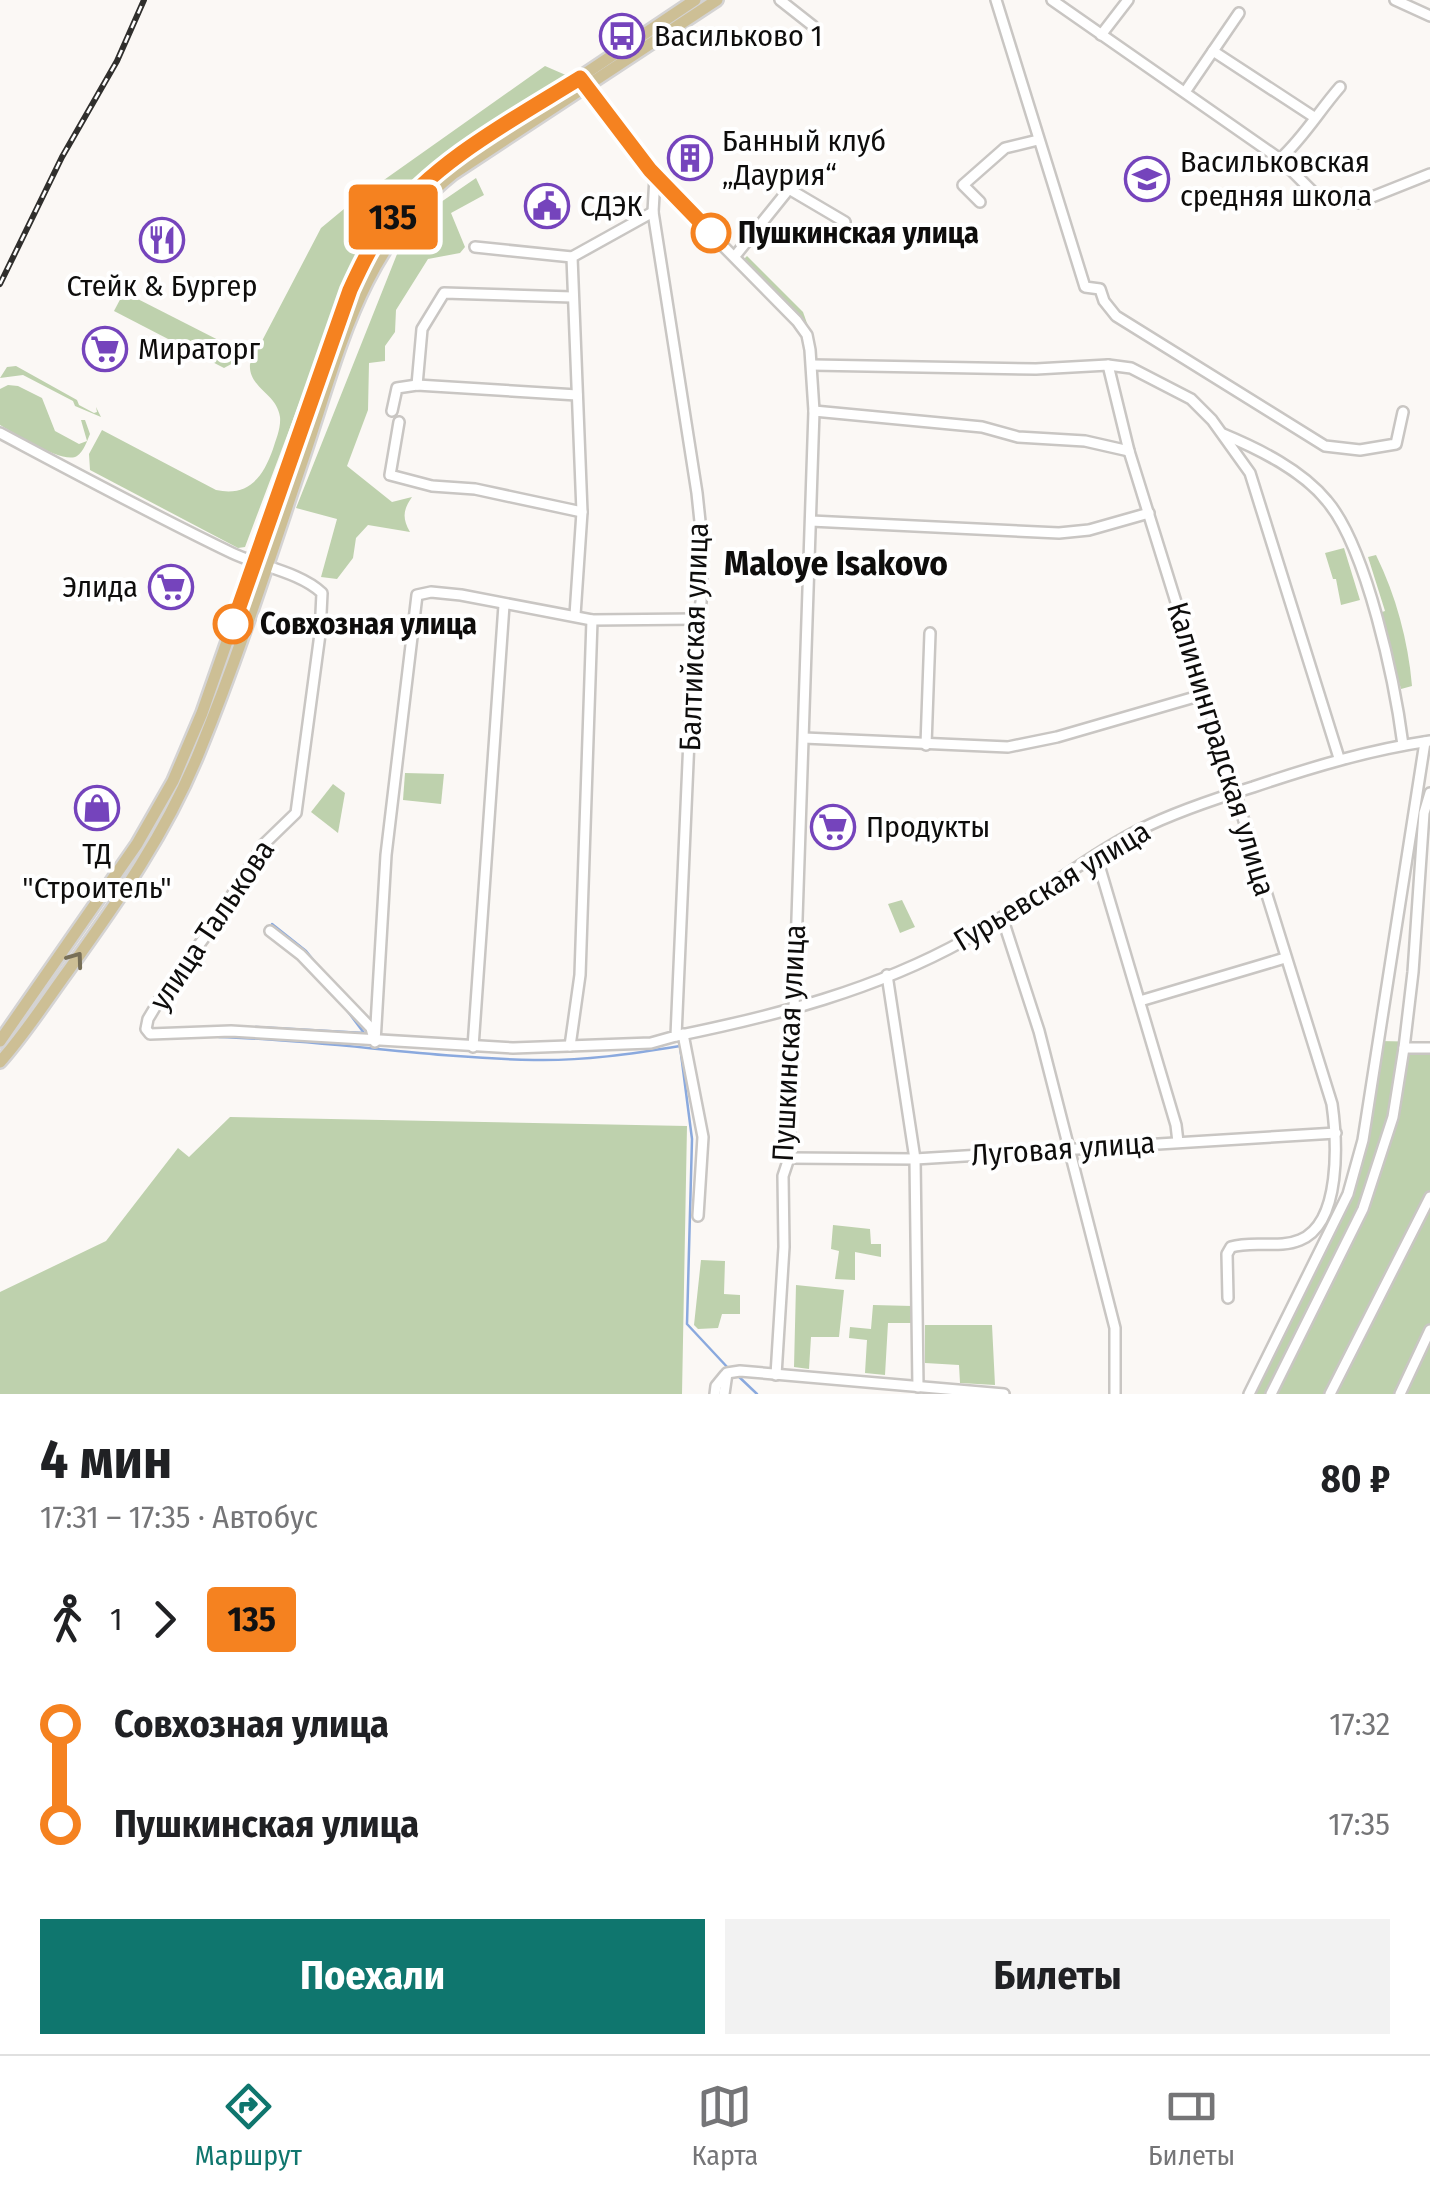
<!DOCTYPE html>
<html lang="ru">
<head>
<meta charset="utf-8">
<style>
  body { margin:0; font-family:"Fira Sans Condensed",sans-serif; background:#f2f2f2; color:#202124; height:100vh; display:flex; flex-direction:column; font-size:38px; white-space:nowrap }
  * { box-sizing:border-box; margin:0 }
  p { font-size:32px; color:#757577 }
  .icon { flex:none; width:55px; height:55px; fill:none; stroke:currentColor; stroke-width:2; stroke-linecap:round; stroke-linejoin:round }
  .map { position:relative; height:1394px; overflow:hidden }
  .details { display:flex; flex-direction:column; background:#fff; flex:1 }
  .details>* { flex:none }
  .badge { padding:0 20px; border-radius:8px; font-size:35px; line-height:65px }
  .map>.badge { position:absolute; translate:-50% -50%; box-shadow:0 0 0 5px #fff }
  .legs { display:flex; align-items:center; gap:15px; height:110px; padding:0 40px; font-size:32px }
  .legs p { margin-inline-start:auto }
  .summary { display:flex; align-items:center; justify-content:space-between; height:170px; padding:0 40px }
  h1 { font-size:55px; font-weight:700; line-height:75px }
  .primary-button { display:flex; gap:20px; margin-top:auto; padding:20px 40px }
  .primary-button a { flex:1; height:115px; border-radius:0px; background:#0f766e; color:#fff; font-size:40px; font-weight:700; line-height:115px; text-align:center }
  .primary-button a+a { background:#f2f2f2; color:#202124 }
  ul { padding:0 40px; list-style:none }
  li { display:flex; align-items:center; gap:35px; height:100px; font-size:38px }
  li i { display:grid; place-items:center; width:15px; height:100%; margin:0 12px; background:currentColor }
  li i::after { content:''; width:25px; height:25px; margin:-12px; border:8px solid; border-radius:50%; background:#fff }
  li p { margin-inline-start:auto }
  li:first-child i { background:linear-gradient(#0000 50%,currentColor 0) }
  li:last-child i { background:linear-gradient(currentColor 50%,#0000 0) }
  .tab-bar { display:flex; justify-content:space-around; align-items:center; height:140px; border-top:2px solid #e0e0e0; background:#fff; font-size:28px; color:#757577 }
  .tab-bar a { display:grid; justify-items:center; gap:5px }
  .tab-bar .on { color:#0f766e }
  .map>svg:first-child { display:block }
</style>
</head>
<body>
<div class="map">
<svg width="1430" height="1394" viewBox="0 0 1430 1394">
  <rect width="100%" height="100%" fill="#fbf8f5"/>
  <!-- green -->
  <g fill="#bed1ad">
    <path d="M545,66L568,76L448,155L420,176L383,213L346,279L245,547L238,548L90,470L89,454L102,430L216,490C249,497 263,477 273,449C276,439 281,428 280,417C277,393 248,388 250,364L321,228L350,204Z"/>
    <path d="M476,178L484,195L451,213L465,247L460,253L428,259L396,310L395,332L385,346V361L369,363L368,410L347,466L392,502L412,497C403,510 402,518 410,532L368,525L356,538L353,558L337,579L321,577L337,519L296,508L409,224Z"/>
    <path d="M747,256L803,312L808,326L744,259Z"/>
    <path d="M124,292L234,348L235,362L224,368L114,311Z"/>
    <path d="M16,366L77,400L79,405L94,413L97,412L96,407L101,417L75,406L73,401L23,375L0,378L7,367Z"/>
    <path d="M8,385L18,386L42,398L55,431L79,444L87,441L81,420H85L90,434C87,441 84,451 77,456C64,465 14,433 0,425V389Z"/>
    <path d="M1344,548L1360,600L1341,605L1336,579H1333L1325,553Z"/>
    <path d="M1376,555C1396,596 1408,640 1412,686L1401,689L1379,613L1385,611L1368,557Z"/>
    <path d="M405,773L444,774L441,804L403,800Z"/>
    <path d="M333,784L345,793L338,833L311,812Z"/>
    <path d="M902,900L915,927L900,933L888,904Z"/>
    <path d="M1379,1041L1430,1042V1394H1248C1283,1323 1325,1252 1350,1177C1365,1133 1371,1087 1379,1041Z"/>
    <path d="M230,1117L687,1126L682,1394H0V1292L106,1241L178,1148L189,1157Z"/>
    <path d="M833,1225L870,1229L871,1244H881V1257L855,1252V1280L835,1279L839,1251L831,1249Z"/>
    <path d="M701,1260L725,1261L724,1294L740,1295V1314H722L718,1328L698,1329L694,1325Z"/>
    <path d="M796,1285L844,1290L839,1337H811L809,1369L794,1367Z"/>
    <path d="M873,1305L912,1306V1323H888L885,1375L865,1373L867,1340L849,1338L850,1327L871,1329Z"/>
    <path d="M925,1325H992L995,1385L960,1383L959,1365L925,1363Z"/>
  </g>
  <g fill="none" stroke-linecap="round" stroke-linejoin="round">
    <!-- stream -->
    <g stroke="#8aa9de" stroke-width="2.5">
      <path d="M272,924L306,951L322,971"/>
      <path d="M343,1005L364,1033"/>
      <path d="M256,1027L364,1033"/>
      <path d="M219,1037C325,1040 429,1058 534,1060C583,1061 632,1054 680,1046L692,1139L687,1324L729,1369"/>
      <path d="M736,1374L757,1394"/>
    </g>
    <defs>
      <g id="minor">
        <path d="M780,0L813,26"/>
        <path d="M996,0L1085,287L1100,289L1104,301L1116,316L1325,446L1360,450L1396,444L1403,412"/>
        <path d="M1052,0L1280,159L1314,193L1357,203L1430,174"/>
        <path d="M1395,0L1430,16"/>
        <path d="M1101,35L1128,0"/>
        <path d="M1213,51L1314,117"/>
        <path d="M584,84L658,180L797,321L807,335L810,350L814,411L789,1158L783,1176L784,1247L776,1375"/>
        <path d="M1185,92L1239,13"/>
        <path d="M1280,159C1304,137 1319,111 1340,87"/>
        <path d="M980,202L963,185L1005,148L1038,140"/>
        <path d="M475,247L572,257"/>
        <path d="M735,256L789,189L845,222"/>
        <path d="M812,365L1036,369L1108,365L1131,368L1191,399L1212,420L1250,473L1339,758"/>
        <path d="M1108,365L1129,451L1332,1104C1337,1140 1342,1223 1300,1240C1279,1249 1253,1240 1231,1247L1227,1254L1228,1298"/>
        <path d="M417,385L422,329L444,293L572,297"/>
        <path d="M392,411L397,388L417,385L577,395"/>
        <path d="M814,411L982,427L1018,437L1085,441L1129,451"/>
        <path d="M399,422L390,475L432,486L475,489L582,512"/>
        <path d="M0,433C77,474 153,515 232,553C259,566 300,572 322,593L320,634L296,813L264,844L212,927L163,994L148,1019L146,1029L150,1034L231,1031L513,1048L651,1043L676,1036L693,648L701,602L703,550L697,493L653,212L655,177"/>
        <path d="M1223,434C1259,449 1302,470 1327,501C1367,548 1395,683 1403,745"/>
        <path d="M811,521L1059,533L1089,530L1149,513"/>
        <path d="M575,615L582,512L572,257L653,212"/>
        <path d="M804,738L1008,747L1057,737L1202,695"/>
        <path d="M926,745L930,633"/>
        <path d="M1430,793L1424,813L1413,972L1404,1048H1430"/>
        <path d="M1096,855L1176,1125L1178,1142"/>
        <path d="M1002,917L1039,1031L1115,1328V1394"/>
        <path d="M270,931L301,955L371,1028L374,1039"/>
        <path d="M887,975L915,1159L918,1387"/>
        <path d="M1140,1001L1285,958"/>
        <path d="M683,1034L703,1137L698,1216"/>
        <path d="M676,1036C775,1016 875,990 965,940C1025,907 1077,862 1139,830C1175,812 1214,799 1253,787C1312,767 1369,750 1430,741"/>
        <path d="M375,1042L386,855L417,595L431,592L461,595L592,620L698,619"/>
        <path d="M570,1046L580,975L592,620"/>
        <path d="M473,1047L504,605"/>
        <path d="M789,1158L915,1159L1336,1133"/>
        <path d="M715,1394L716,1386L725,1375"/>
        <path d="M724,1394L727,1373L740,1371L1004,1394"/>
        <path d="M1249,1394L1348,1194L1363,1140L1425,742"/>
        <path d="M1271,1394L1363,1209L1393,1117L1404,1048"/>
        <path d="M1330,1394L1430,1197"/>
        <path d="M1400,1394L1430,1330"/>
      </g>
      <g id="major">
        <path d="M0,1041L137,844L173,781L202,713L350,290L366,256L390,220L434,175L695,0"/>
        <path d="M0,1062C25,1034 46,1001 68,971C119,900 167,832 200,750C238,657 269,560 301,465C339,355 358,250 453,174L717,0"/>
      </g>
    </defs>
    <!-- minor casing -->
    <use href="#minor" stroke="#c9c6c3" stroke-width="14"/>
    <!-- major casing -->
    <use href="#major" stroke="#d4d3d3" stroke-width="16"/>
    <!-- minor -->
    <use href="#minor" stroke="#fff" stroke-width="9"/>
    <!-- major -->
    <use href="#major" stroke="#cdbf95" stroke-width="11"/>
    <defs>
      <path id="rail" d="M0,284L62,157L117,61L144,0"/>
    </defs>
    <!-- rail casing -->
    <use href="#rail" stroke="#302f2d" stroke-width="6"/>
    <!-- rail -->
    <use href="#rail" stroke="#fff" stroke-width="2.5" stroke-dasharray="8" stroke-linecap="butt"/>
  </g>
  <!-- one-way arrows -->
  <defs><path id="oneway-chevron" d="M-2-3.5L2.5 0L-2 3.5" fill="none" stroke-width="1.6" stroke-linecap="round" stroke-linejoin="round" transform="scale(2.5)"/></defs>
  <use stroke="#776f57" href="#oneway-chevron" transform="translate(76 959) rotate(-54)"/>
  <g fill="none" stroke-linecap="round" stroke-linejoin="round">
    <defs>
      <path id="line-1" d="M233,624L350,290C361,266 372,243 388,222C436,160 514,119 580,78L650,170L711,233"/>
    </defs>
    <!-- line-1 casing -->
    <use href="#line-1" stroke="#fff" stroke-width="22"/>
    <!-- line-1 -->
    <use href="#line-1" stroke="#f58220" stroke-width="15"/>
  </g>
  <!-- icons -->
  <defs>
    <symbol id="bus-ring" viewBox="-11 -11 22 22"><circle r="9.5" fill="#fff" stroke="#7544bc" stroke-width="1.5"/><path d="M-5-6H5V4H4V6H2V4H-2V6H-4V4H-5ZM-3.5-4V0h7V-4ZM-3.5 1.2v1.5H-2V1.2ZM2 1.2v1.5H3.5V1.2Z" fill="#7544bc"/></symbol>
    <symbol id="building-ring" viewBox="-11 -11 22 22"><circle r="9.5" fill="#fff" stroke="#7544bc" stroke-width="1.5"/><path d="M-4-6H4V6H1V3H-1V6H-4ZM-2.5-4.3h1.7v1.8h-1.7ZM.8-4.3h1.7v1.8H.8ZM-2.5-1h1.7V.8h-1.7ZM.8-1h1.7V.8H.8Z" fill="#7544bc"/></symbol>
    <symbol id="school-ring" viewBox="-11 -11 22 22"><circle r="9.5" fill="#fff" stroke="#7544bc" stroke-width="1.5"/><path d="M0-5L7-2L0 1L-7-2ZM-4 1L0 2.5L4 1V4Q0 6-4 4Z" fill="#7544bc"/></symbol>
    <symbol id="civic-ring" viewBox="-11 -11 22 22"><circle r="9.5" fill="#fff" stroke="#7544bc" stroke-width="1.5"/><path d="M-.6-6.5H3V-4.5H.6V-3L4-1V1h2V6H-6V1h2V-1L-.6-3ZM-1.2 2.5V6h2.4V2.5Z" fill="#7544bc"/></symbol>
    <symbol id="restaurant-ring" viewBox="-11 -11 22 22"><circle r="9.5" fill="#fff" stroke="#7544bc" stroke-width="1.5"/><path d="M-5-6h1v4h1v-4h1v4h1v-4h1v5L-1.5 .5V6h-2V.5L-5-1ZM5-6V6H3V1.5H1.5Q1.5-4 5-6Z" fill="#7544bc"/></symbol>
    <symbol id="supermarket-ring" viewBox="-11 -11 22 22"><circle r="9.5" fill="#fff" stroke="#7544bc" stroke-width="1.5"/><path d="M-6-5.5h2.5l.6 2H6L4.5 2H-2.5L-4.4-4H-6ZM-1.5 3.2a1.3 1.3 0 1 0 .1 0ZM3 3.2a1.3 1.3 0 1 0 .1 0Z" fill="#7544bc"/></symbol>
    <symbol id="shop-ring" viewBox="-11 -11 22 22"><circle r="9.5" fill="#fff" stroke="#7544bc" stroke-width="1.5"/><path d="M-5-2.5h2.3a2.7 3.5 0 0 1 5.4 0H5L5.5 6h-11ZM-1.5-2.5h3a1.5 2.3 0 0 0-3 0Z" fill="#7544bc"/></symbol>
  </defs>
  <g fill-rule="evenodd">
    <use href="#bus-ring" x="597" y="11" width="50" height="50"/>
    <use href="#building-ring" x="665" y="133" width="50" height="50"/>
    <use href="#school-ring" x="1122" y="154" width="50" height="50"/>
    <use href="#civic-ring" x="522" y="181" width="50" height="50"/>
    <use href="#restaurant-ring" x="137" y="215" width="50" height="50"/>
    <use href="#supermarket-ring" x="80" y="324" width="50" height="50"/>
    <use href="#supermarket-ring" x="146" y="562" width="50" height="50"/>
    <use href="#shop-ring" x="72" y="783" width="50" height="50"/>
    <use href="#supermarket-ring" x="808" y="802" width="50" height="50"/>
  </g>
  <!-- markers -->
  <g fill="#fff" stroke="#f58220" stroke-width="5">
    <circle cx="711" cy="233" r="18"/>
    <circle cx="233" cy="624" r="18"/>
  </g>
  <g text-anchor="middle" stroke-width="8" stroke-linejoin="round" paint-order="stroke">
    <!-- poi labels -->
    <g font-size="30" fill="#0e0d0c" stroke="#fff" text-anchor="start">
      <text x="654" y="46">Васильково 1</text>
      <text x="722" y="151">Банный клуб<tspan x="722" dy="34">„Даурия“</tspan></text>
      <text x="1180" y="172">Васильковская<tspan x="1180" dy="34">средняя школа</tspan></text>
      <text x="580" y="216">СДЭК</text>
      <text x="162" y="296" text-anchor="middle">Стейк &amp; Бургер</text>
      <text x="138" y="359">Мираторг</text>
      <text x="138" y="597" text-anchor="end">Элида</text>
      <text x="866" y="837">Продукты</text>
      <text x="97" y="864" text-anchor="middle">ТД<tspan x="97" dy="34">"Строитель"</tspan></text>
    </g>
    <!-- stop labels -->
    <g font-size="30" font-weight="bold" fill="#0e0d0c" stroke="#fff" text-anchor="start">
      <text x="738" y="243">Пушкинская улица</text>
      <text x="260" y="634">Совхозная улица</text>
    </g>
    <!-- street labels -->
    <g font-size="30" fill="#0e0d0c" stroke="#fff">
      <text transform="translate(694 637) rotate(-88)" y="10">Балтийская улица</text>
      <text transform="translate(1221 749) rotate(73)" y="10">Калининградская улица</text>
      <text transform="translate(1052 886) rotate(-31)" y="10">Гурьевская улица</text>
      <text transform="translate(212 925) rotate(-56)" y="10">улица Талькова</text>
      <text transform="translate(789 1043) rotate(-87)" y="10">Пушкинская улица</text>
      <text transform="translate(1063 1149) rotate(-4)" y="10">Луговая улица</text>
    </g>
    <!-- quarter labels -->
    <g font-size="35" font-weight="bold" fill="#0e0d0c" stroke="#fff">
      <text x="836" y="575">Maloye Isakovo</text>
    </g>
  </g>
</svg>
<b class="badge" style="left:393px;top:217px;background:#f58220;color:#111">135</b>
</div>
<section class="details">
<div class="summary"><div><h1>4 мин</h1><p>17:31 – 17:35 · Автобус</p></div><b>80 ₽</b></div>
<div class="legs"><svg class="icon" aria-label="walk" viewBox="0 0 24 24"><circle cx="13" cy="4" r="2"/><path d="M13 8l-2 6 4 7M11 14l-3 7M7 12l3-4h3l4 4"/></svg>1<svg class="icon" aria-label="forward" viewBox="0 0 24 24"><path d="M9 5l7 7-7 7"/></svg><b class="badge" style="background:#f58220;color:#111">135</b></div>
<ul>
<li><i style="color:#f58220"></i><b>Совхозная улица</b><p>17:32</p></li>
<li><i style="color:#f58220"></i><b>Пушкинская улица</b><p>17:35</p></li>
</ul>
<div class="primary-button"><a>Поехали</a><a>Билеты</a></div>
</section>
<nav class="tab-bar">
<a class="on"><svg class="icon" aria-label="directions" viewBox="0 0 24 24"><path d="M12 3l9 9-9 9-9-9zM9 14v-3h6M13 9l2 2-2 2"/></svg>Маршрут</a>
<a><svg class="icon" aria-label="map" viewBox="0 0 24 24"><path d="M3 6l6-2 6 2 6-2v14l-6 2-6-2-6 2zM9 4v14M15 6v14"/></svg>Карта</a>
<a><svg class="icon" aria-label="tickets" viewBox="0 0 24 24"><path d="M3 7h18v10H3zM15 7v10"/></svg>Билеты</a>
</nav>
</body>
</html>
